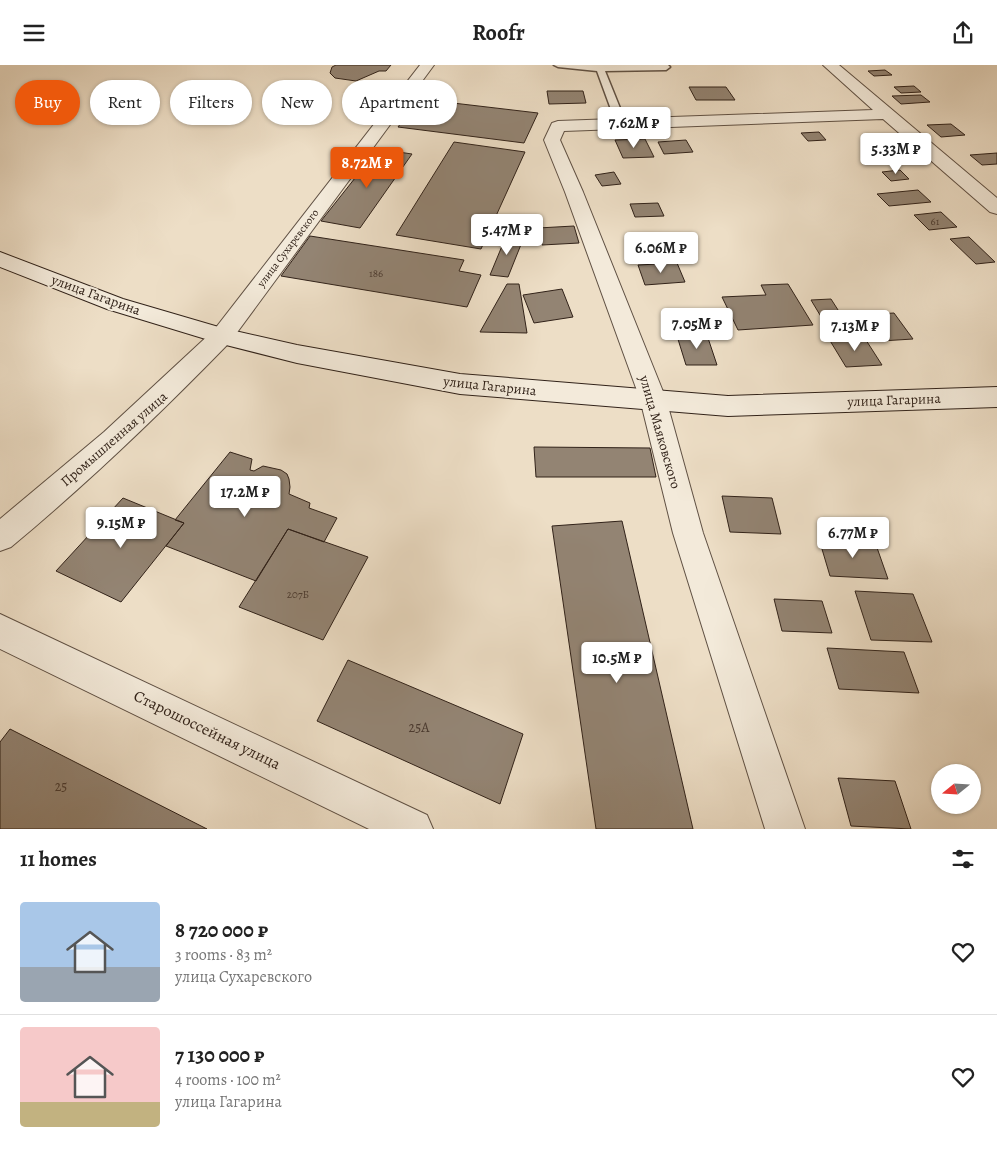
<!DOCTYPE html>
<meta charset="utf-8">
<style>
:root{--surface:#fff;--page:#f6f6f6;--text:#222;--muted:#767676;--line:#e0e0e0;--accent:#ea580c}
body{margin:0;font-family:Alegreya,serif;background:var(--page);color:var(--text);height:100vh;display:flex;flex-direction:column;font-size:19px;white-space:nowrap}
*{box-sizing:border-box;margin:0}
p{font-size:16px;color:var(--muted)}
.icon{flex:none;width:28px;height:28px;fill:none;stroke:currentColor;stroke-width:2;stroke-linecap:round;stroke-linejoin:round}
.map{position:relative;height:764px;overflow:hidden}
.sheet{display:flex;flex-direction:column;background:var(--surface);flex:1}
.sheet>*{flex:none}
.banner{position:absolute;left:15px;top:15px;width:500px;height:45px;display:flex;gap:10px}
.needle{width:32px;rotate:252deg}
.fabs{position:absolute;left:931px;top:699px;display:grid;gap:10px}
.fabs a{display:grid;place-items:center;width:50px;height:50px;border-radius:50%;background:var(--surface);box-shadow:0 1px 4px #0004;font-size:25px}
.price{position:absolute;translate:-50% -42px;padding:0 11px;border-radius:5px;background:#fff;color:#222;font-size:16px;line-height:32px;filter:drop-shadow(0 1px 2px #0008)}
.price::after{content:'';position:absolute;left:50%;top:30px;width:15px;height:11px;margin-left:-8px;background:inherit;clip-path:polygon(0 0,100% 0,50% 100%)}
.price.selected{background:var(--accent);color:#fff}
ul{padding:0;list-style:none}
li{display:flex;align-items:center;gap:15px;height:125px;padding:0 20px}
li+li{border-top:1px solid var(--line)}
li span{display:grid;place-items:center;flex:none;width:140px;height:100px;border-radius:5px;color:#555}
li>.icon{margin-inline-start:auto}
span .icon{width:60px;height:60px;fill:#fffc;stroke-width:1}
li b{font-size:21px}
h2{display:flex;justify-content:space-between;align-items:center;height:60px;padding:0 20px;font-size:21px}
.chip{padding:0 18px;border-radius:22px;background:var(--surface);box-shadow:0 1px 4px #0004;font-size:18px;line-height:45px}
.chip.selected{background:var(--accent);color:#fff}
header{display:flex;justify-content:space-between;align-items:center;height:65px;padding:0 20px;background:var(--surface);font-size:22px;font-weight:700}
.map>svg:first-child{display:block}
</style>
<header><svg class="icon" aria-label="menu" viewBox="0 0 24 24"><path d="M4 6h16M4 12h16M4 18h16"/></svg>Roofr<svg class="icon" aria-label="share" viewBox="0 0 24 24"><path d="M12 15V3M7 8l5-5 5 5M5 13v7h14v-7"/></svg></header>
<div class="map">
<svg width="997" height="764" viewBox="0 0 997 764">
<rect width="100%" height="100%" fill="#eddec6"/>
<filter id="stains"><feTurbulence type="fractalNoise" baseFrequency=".004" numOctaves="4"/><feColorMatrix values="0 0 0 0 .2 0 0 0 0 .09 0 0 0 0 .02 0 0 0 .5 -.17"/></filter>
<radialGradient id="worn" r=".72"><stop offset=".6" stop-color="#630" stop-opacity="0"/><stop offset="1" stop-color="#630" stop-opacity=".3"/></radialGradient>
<path fill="#938473" stroke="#312219" d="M336,0H391L386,6H379L356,16L335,13L330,8L332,2Z
M885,5L892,10L874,11L868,6Z
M914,21L921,27L901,28L894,22Z
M689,22H726L735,35H696Z
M547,26H583L586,38L549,39Z
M921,30L930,37L901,39L892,31Z
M419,34L538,48L524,78L398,62Z
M951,59L965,70L941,72L927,60Z
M819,67L826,75L808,76L801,68Z
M645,74L654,92L623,93L615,75Z
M686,75L693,87L664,89L658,77Z
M454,77L525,87L481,184L396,170Z
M378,84L412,89L360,163L321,156Z
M997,88V99L982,100L970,90Z
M900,105L909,114L891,116L882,107Z
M614,107L621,119L602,121L595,110Z
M918,125L931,137L889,141L877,129Z
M658,138L664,151L635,152L630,139Z
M941,147L957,162L929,165L914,150Z
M574,161L579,178L542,180L538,163Z
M507,169L524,172L508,212L490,210Z
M656,170L665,189L633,191L625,172Z
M310,171L464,195L459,206L481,210L467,242L281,211Z
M969,172L995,197L976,199L950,174Z
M677,198L685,217L645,220L638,200Z
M507,219H519L527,268L480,267Z
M788,219L813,260L738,265L722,232L766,230L761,220Z
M562,224L573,252L534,258L523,230Z
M831,234L847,259L826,260L811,235Z
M894,248L913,274L881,276L863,250Z
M707,270L717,300H686L677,271Z
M864,272L882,300L846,302L829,274Z
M534,382L650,383L656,412H536Z
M230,387L252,394L250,405L254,406L263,401L281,405L287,409L289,414L290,422L289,429L310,438L309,443L337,453L324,477L288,464L256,516L166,481L184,458L175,455Z
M722,431L772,433L781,469L730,467Z
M123,433L184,458L121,537L56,506Z
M622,456L693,764H596L552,461Z
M288,464L368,492L323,575L239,542Z
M819,474L875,477L888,514L830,511Z
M855,526L913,529L932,577L871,575Z
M774,534L822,536L832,568L782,566Z
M827,583L904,587L919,628L839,624Z
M348,595L523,669L500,739L317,656Z
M10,664L207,764H0V677Z
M838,713L895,716L911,764L851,761Z"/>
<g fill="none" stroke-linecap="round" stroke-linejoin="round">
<g stroke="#605144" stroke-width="3">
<path id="service" d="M554,0H668L670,2L666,5L605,6L626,58L621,61L616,58L597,6L558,2Z"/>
</g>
<g stroke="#605144" stroke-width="2">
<path id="minor" d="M420,0H434L230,277L222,279L214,277L210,271L214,265Z
M823,0H839L997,133V149L990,147L883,54L564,66L560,75L583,127L666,334L703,468L805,764H765L673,468L640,334L565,127L544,75L552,58L558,56L873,45Z
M0,549L427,750L433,764H369L0,584Z"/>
</g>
<g stroke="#605144" stroke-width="2">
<path id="tertiary" d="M222,263L230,265L234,271L230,277C160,349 88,418 11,482L0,486V454L104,367L214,265Z"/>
</g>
<g stroke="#312219" stroke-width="2">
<path id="secondary" d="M0,187L123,234L222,263L297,280L460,309L728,331L997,322V342L728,351L460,329L297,298L222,279L107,244L0,202Z"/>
</g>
<use href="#service" fill="#f3eada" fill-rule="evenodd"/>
<use href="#minor" fill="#f3eada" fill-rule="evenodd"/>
<use href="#tertiary" fill="#f3eada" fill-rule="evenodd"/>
<use href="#secondary" fill="#f3eada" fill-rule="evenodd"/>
</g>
<g text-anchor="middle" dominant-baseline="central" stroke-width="4" stroke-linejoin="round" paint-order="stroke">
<g font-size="11" fill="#4a3a30">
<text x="935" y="156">61</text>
<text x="376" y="208">186</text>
<text x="298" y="529">207Б</text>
</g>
<g font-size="11" fill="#312219" stroke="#f3eada">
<text transform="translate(288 183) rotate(-53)">улица Сухаревского</text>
</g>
<g font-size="14" fill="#312219" stroke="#f3eada">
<text transform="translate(96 230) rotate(20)">улица Гагарина</text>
<text transform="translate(490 321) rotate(6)">улица Гагарина</text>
<text transform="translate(894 335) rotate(-2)">улица Гагарина</text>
<text transform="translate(660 367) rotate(74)">улица Маяковского</text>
<text transform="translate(114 374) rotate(-41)">Промышленная улица</text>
</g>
<g font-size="14" fill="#4a3a30">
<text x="419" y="662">25А</text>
<text x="61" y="721">25</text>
</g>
<g font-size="16" fill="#312219" stroke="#f3eada">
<text transform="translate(207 665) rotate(26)">Старошоссейная улица</text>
</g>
</g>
<rect width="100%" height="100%" filter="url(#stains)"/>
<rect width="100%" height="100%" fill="url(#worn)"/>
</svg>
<div class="fabs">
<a><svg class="needle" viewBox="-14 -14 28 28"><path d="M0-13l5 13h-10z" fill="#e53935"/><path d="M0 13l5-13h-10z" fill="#767676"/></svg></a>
</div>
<b class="price" style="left:634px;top:84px">7.62M ₽</b>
<b class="price" style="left:896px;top:110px">5.33M ₽</b>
<b class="price selected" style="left:367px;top:124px">8.72M ₽</b>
<b class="price" style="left:507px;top:191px">5.47M ₽</b>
<b class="price" style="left:661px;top:209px">6.06M ₽</b>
<b class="price" style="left:697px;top:285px">7.05M ₽</b>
<b class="price" style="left:855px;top:287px">7.13M ₽</b>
<b class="price" style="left:245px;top:453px">17.2M ₽</b>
<b class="price" style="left:121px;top:484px">9.15M ₽</b>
<b class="price" style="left:853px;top:494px">6.77M ₽</b>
<b class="price" style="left:617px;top:619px">10.5M ₽</b>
<div class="banner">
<a class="chip selected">Buy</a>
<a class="chip">Rent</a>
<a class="chip">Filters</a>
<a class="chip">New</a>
<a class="chip">Apartment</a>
</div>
</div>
<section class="sheet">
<h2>11 homes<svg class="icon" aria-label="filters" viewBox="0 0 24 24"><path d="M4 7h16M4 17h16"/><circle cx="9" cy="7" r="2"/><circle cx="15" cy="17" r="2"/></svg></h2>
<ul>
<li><span style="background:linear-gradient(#a9c7e8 65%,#9aa5b1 0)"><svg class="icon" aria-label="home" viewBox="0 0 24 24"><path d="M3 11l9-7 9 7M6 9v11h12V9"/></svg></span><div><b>8 720 000 ₽</b><p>3 rooms · 83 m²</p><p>улица Сухаревского</p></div><svg class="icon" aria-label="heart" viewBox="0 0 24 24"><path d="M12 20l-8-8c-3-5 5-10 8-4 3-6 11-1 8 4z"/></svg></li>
<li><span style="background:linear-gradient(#f6c9c9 75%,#c2b280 0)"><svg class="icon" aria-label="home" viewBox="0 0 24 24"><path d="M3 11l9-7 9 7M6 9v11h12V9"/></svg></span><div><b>7 130 000 ₽</b><p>4 rooms · 100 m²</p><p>улица Гагарина</p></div><svg class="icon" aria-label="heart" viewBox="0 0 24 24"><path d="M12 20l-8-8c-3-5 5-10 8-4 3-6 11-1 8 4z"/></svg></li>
</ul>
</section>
